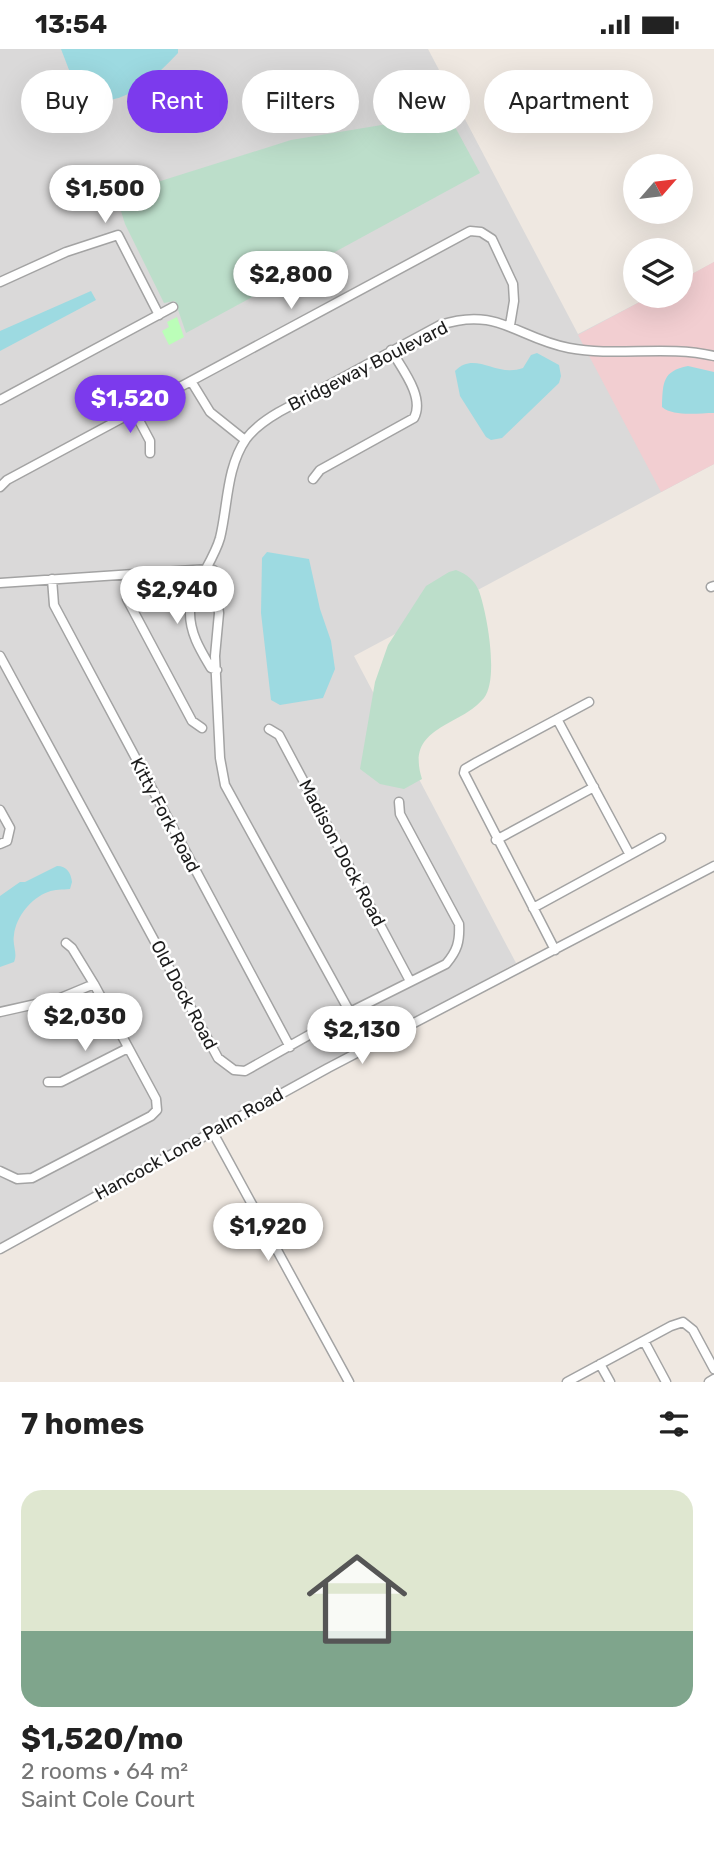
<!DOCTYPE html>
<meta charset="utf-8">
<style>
:root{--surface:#fff;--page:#f2f2f2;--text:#222;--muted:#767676;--line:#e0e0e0;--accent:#7c3aed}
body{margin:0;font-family:Rubik,sans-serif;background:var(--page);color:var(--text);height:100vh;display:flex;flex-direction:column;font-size:26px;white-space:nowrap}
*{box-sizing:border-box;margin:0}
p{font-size:23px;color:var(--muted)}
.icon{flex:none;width:38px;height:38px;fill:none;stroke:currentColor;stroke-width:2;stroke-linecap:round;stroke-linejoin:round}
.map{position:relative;height:1333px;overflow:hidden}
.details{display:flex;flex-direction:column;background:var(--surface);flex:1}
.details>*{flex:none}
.hud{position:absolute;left:21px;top:21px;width:672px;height:63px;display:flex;gap:14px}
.needle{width:46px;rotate:62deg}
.buttons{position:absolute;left:623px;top:105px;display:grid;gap:14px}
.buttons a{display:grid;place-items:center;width:70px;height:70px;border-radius:50%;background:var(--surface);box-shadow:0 7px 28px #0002;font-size:35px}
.price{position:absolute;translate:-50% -60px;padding:0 16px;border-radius:24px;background:#fff;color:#222;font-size:23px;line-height:46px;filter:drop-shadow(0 2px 4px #0008)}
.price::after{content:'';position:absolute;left:50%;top:42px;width:21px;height:16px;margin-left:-10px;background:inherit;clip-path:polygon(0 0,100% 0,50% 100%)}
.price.current{background:var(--accent);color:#fff}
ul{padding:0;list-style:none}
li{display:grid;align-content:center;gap:14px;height:371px;padding:0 21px}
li+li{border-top:2px solid var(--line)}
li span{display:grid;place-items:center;height:217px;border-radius:21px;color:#555}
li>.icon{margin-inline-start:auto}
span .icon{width:126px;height:126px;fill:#fffc;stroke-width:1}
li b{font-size:30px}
h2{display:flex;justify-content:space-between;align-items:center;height:84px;padding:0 21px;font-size:30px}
.chip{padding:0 24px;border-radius:32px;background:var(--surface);box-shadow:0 7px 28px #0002;font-size:24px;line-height:63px}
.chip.current{background:var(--accent);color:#fff}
.status{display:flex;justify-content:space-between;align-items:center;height:49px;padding:0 35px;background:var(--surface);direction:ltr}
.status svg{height:19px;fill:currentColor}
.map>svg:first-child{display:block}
</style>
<div class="status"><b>13:54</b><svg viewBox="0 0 49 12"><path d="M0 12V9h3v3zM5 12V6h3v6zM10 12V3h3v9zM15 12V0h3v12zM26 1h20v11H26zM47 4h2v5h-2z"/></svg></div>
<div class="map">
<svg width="714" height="1333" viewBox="0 0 714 1333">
<rect width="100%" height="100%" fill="#efe8e1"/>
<path fill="#dad9d9" d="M0,0H428L578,285L651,247H681V231L714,213V415L354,607L516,914L0,1194Z"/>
<path fill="#f2ced1" d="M714,213V415L661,443L578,286L651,247H681V231Z"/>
<path fill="#bcdeca" d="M448,65L480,124L186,284L175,252L164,254L125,175L116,146L291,91Z
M456,521C467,525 475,532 479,542C487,564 499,630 484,649C459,679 405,677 422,730L404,740L380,735L360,720L375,633L388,596L426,537L449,523Z"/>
<path fill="#bbfeb8" d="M177,268L184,288L169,296L162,282L169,278L167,273Z"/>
<path fill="#9ddae1" d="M61,0H178V4C151,32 126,57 84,52L79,47Z
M91,242L96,251L0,302V282Z
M537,304L559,316L561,327L559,334L502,389L491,391L486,388L460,347L455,322C475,301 496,329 523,319L531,306Z
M688,317L714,323V364C698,364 674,368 662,358C663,334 662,322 688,317Z
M267,503L309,510L320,560L331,592L335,620L323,649L280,656L271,651L261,564L262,509Z
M57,817C67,817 71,824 72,833L70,840C62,841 55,840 48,843C31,849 16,868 14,886C12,896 18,904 14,913L0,918V847L20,833H25Z"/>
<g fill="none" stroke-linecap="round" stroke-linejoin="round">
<g stroke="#a3a3a3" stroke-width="11">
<path id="minor" d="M0,233L66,203L118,186L159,266
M191,332L210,363L245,391
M0,351L173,258
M134,362L150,392V404
M313,430L320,421L414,369C425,348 402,320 391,301
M0,438L7,431L470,182L481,183L492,190L513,235L514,252L510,276
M208,520L213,521L219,564L215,607L220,709L225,736L369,998
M127,526V550L192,672L202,679
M52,530L54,556L290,998
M0,534L208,520
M711,538L714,537
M0,607L218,1009L234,1021L245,1022L350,963L446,915C457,902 460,893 459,875L400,765L399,753
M217,621L211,619C201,602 190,585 190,564C190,539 213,514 220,489C228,457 226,419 246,390C254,379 267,370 279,363L440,276C498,257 517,289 569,299C616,308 666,296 714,307
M269,680L279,686L410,932
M0,761L10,779L7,792L0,795
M496,791L594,738
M630,806L661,789
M533,859L630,806L557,670
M555,901L464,724L465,720L477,713L589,653
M0,963L58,950L94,935
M48,1033H61L128,999
M212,1082L349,1333
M0,1122L17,1130L32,1129L151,1067L157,1061L156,1050L94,935L72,899L66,894
M0,1200L328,1019L714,817
M644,1292L666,1333
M600,1315L610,1333
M567,1333L671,1277L683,1273L693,1281L714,1320
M709,1333L714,1330"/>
</g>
<use href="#minor" stroke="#fff" stroke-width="8"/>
</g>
<g text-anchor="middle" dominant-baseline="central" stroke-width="5" stroke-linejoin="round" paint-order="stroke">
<g font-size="18" fill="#1c1c1c" stroke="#fff">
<text transform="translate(368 317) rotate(-27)">Bridgeway Boulevard</text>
<text transform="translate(165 766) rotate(62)">Kitty Fork Road</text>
<text transform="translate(342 804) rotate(62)">Madison Dock Road</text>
<text transform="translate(184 946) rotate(62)">Old Dock Road</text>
<text transform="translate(189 1095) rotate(-29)">Hancock Lone Palm Road</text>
</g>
</g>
</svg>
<div class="buttons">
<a><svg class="needle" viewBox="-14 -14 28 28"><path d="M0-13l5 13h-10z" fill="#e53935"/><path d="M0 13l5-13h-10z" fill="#767676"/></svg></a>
<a><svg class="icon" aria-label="layers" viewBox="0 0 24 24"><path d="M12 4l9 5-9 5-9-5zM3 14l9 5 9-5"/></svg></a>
</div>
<b class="price" style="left:105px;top:176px">$1,500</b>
<b class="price" style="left:291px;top:262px">$2,800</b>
<b class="price current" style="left:130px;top:386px">$1,520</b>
<b class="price" style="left:177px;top:577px">$2,940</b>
<b class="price" style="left:85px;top:1004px">$2,030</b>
<b class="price" style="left:362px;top:1017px">$2,130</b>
<b class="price" style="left:268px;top:1214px">$1,920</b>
<div class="hud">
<a class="chip">Buy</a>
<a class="chip current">Rent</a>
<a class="chip">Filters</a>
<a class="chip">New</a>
<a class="chip">Apartment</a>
</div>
</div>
<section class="details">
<h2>7 homes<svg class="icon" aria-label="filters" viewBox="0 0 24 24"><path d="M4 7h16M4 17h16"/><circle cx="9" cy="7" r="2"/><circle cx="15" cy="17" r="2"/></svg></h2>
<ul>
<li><span style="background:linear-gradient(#dfe7d0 65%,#7fa58c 0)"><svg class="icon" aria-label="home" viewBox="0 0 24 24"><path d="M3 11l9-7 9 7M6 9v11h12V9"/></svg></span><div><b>$1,520/mo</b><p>2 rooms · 64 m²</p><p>Saint Cole Court</p></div></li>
</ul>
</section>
